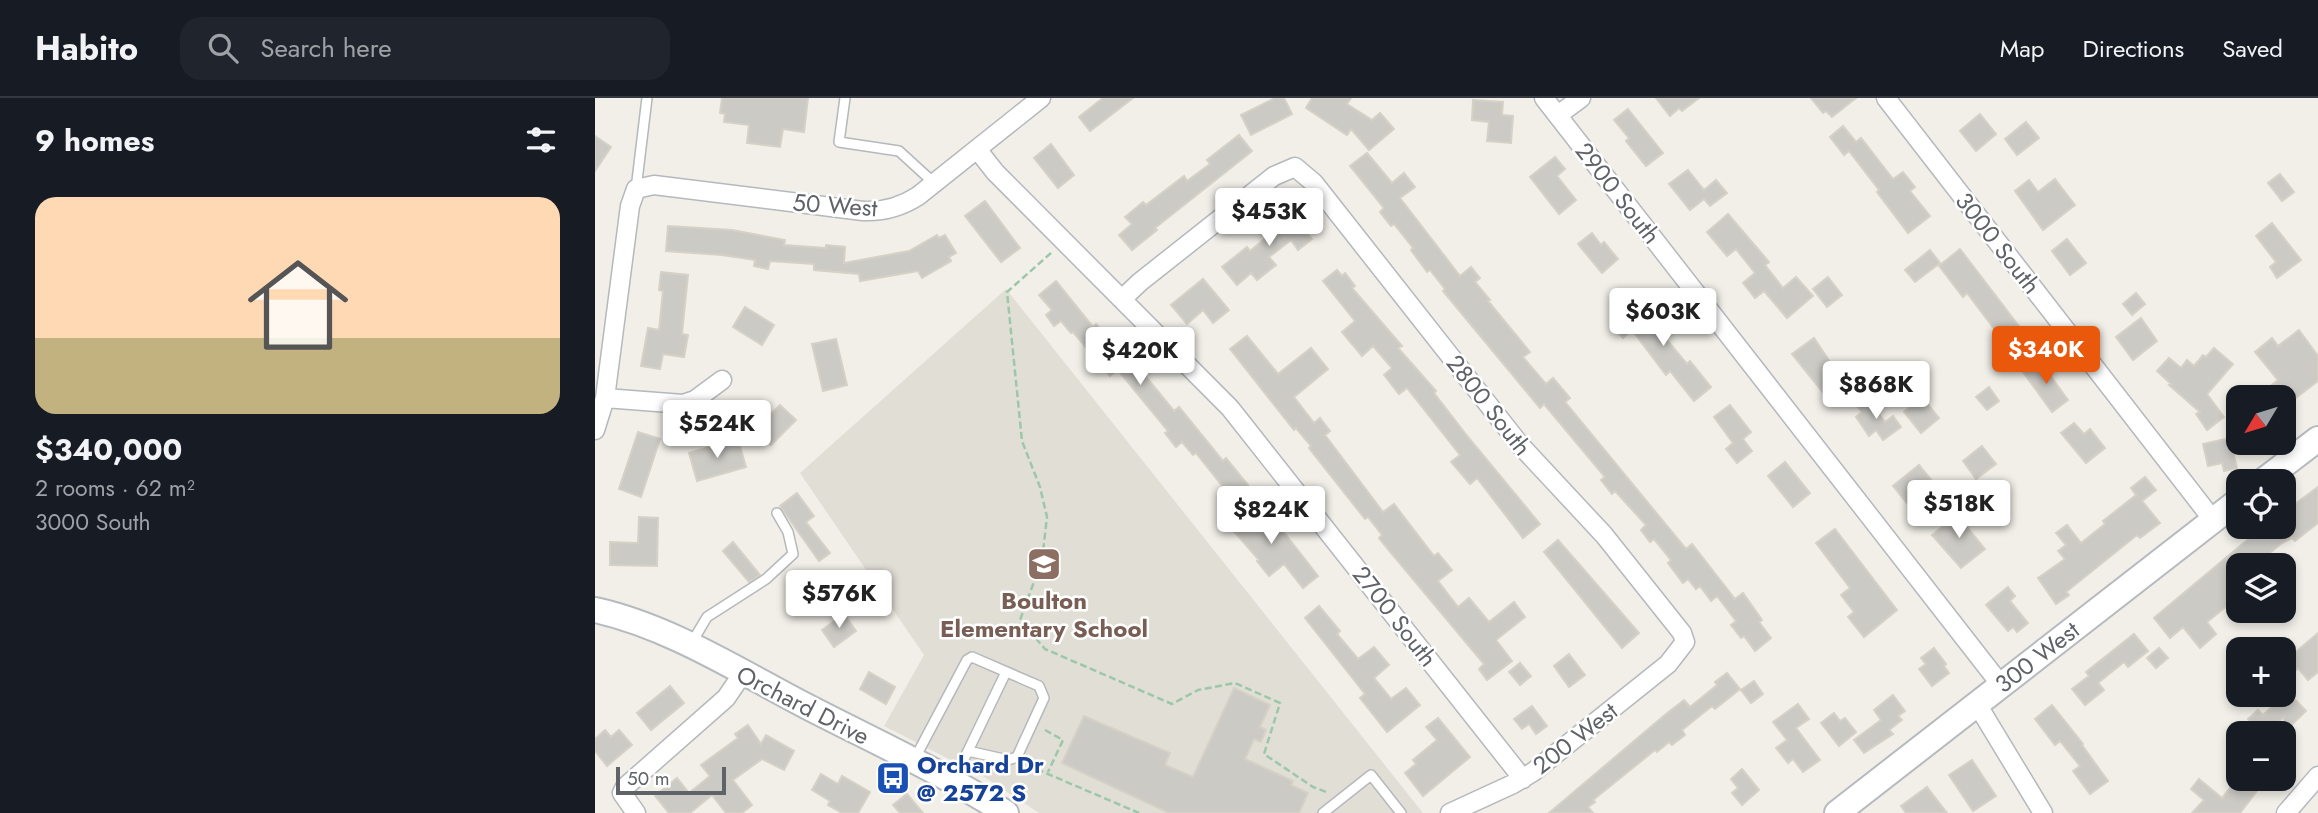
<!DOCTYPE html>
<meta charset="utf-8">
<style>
:root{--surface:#171b24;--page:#20242c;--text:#f1f3f6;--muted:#9ea1a6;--line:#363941;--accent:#ea580c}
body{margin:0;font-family:Jost,sans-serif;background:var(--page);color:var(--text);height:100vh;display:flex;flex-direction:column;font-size:26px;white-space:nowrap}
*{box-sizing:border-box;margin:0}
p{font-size:23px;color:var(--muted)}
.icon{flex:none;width:38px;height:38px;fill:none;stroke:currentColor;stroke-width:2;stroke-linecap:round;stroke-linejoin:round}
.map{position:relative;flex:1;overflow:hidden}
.details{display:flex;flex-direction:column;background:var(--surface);width:595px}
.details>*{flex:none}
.needle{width:46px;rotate:232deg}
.fabs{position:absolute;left:1631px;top:287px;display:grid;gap:14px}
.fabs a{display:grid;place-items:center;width:70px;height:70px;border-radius:14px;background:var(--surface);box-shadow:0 4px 10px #0003;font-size:35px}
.scale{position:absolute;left:21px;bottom:18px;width:110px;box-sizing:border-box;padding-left:7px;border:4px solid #5f6368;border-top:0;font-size:19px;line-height:24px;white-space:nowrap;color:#5f6368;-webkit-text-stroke:5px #fff;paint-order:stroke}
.price{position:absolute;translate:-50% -60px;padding:0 16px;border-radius:7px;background:#fff;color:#222;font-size:23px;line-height:46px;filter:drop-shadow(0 2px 4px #0008)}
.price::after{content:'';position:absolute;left:50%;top:42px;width:21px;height:16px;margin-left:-10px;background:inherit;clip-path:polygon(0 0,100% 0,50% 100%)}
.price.current{background:var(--accent);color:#fff}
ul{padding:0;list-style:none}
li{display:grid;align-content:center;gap:14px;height:371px;padding:0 35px}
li+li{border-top:2px solid var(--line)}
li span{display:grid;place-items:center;height:217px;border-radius:21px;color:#555}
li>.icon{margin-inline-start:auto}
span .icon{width:126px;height:126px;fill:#fffc;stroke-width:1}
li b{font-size:30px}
h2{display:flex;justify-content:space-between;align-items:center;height:84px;padding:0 35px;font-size:30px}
header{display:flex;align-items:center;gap:42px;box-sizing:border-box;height:98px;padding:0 35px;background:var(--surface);border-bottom:2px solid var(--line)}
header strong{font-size:33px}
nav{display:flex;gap:38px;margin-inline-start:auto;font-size:24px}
.search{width:490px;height:63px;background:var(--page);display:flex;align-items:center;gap:18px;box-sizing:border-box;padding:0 24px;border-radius:21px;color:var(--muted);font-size:26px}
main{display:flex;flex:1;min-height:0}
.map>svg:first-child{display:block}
</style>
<header>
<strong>Habito</strong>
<div class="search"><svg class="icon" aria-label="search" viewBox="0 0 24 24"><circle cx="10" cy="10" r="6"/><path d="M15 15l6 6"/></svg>Search here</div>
<nav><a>Map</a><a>Directions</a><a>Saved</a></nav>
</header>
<main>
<section class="details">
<h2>9 homes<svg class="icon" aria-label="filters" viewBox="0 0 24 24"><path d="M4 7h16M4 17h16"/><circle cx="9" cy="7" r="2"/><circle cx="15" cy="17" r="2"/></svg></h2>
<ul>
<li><span style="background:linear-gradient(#ffd9b3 65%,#c2b280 0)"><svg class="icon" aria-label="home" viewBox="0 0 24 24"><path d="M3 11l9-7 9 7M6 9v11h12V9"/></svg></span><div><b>$340,000</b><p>2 rooms · 62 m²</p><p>3000 South</p></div></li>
</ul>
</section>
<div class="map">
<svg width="1723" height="715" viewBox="0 0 1723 715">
<rect width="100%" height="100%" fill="#f1efe8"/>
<path fill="#e1ded6" d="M411,191L828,715H444L391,680L289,628L329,557L205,375Z"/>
<path fill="#cccac5" stroke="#d6d1c6" stroke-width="2" d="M127,0H213L209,34L188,31L185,49L152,45L154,27L129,24L130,16L125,15Z
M508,0H538L495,33L484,19Z
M680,0H689L697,16L656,37L646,17Z
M717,0H756L752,6L777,22L785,15L799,31L774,52L756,31L752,37L711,10Z
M1061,0H1104L1087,13L1084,10L1075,18Z
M1216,0H1261L1237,19L1231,13L1228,15Z
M878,2L908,4L907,17L918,18L916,45L892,43L894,24L877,22Z
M1033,11L1068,55L1051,68L1031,43L1034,40L1019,22Z
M1385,16L1401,36L1381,53L1365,33Z
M1431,24L1444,40L1422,57L1410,41Z
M1248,28L1261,44L1266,40L1298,81L1308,74L1320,89L1315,93L1335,118L1313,135L1282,94L1284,92L1254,53L1249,57L1235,39Z
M644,37L657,53L560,130L562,132L537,152L524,137L537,126L530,119L548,104L551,107L589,78L592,83L615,66L612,62Z
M0,38L16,49L0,73Z
M456,46L479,77L463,90L439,60Z
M772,55L797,85L809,75L820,89L805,100L865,178L876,169L885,180L880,184L895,202L893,203L935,254L928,259L951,286L958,280L975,300L970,304L1091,451L1097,446L1140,501L1148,495L1167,522L1164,524L1176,540L1160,553L1149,538L1146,540L1136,527L1141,523L1122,498L1116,503L1105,488L1101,491L1093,481L1088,485L1073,465L1076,462L1059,441L1055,444L1046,432L1051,427L1020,393L1017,396L1006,382L1010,379L949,306L945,310L848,193L850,191L835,172L832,174L816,152L818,150L799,126L796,128L785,114L789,110L755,68Z
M960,59L970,71L962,78L981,102L964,116L935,79Z
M1093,72L1109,92L1121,82L1132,95L1115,108L1109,101L1095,112L1074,86Z
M1685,76L1699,94L1687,103L1673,85Z
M1460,81L1480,107L1448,132L1420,93L1434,82L1443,94Z
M390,103L425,150L406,164L370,118Z
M704,109L714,123L707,128L717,141L703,152L696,142L674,159L681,167L662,182L656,175L642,187L627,169L652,149L655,153L673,138L670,134Z
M1133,116L1174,164L1170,167L1188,190L1201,179L1218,198L1192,220L1169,193L1160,200L1148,185L1160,175L1141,151L1132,158L1112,134Z
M1677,125L1706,162L1682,180L1675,169L1681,164L1661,138Z
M73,128L137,132L190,142L189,147L231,150V147L250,149L249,165L314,153L342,137L344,140L350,137L361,155L354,159L356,163L327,180L323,173L265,183L264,176L219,172V166L175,163L173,171L159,168L160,162L127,157L71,153Z
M997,135L1006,147L1009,144L1023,161L1007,175L983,146Z
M1472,141L1491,165L1475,177L1457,153Z
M1365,151L1433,240L1416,253L1372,195L1368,199L1344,168Z
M1335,152L1345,165L1320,184L1310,172Z
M742,172L747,178L750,175L760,188L757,190L807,248L803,250L841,293L839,295L873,339L945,426L928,440L882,380L875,386L856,364L865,357L812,290L804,296L789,277L797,270L778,248L767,258L747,234L760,223L728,183Z
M66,174L93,177L87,236L93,237L89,259L68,256L65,271L46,268L53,230L64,232L68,193L64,192Z
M1233,179L1247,197L1232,209L1218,191Z
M608,181L634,212L618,225L608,212L592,226L576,207Z
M461,183L498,229L501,226L539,272L543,269L579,313L584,309L628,363L631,360L653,387L637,400L601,355L598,357L587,344L581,349L570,335L573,333L523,272L515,278L478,234L476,235L466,223L459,228L451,217L457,212L444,197Z
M1541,195L1550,206L1537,217L1528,206Z
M1063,204L1080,224L1066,235L1092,266L1095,263L1116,289L1099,303L1075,273L1071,277L1037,232L1028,240L1017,227L1032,213L1040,223Z
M150,209L179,227L167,247L138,229Z
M1546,220L1562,243L1538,262L1521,239Z
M1704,232L1723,258V283L1689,309V299H1662L1683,282L1660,254L1677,240L1683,248Z
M652,238L683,276L716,250L733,271L699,299L719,325L725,320L735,333L730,337L788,414L799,406L839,458L843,455L857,472L843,483L863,509L874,500L894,524L919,504L930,519L901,542L917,563L892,582L884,571L889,566L792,450L784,440L787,437L773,419L770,421L714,350L716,348L701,330L699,332L635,251Z
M1219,240L1248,283L1230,297L1197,256Z
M241,241L252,287L228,293L217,246Z
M1619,250L1638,266L1612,296L1629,319L1612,332L1601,316L1605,314L1574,287L1576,286L1562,273L1574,260L1586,270L1592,262L1599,268L1608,257L1611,259Z
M1444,262L1473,302L1457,314L1428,274Z
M1394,289L1404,303L1392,312L1381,299Z
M1327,299L1344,320L1326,335L1309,314Z
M1272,300L1290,324L1298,318L1306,329L1288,342L1281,332L1274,338L1261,319L1267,314L1262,308Z
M185,307L201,322L176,347L161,331Z
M1135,307L1156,334L1148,341L1157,353L1142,365L1131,351L1138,345L1119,319Z
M1479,325L1489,336L1495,331L1510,350L1491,365L1466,335Z
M43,334L65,341L46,399L24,391Z
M1635,340L1642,370L1629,373L1627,365L1613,368L1608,346Z
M143,341L151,369L102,383L94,355Z
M1387,348L1401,366L1381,381L1368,363Z
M1190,364L1215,395L1198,409L1173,378Z
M1324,367L1346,394L1320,415L1298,388Z
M1550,379L1561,392L1547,403L1565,425L1545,440L1542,437L1471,494L1474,497L1461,506L1443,480L1470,461L1463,453L1471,447L1461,435L1472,427L1486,445L1510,426L1508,423L1541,397L1536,390Z
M1723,389V425L1700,443L1697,440L1687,445L1660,467H1643V499L1612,524L1621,536L1605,550L1588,529L1575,540L1559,520L1663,433L1667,438L1679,429H1689V414Z
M202,395L219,418L211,424L235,455L224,463L185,408Z
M648,408L661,425L674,415L723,478L708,490L689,466L674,478L662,463L664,462L630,423Z
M1368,412L1377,423L1371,428L1390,451L1366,470L1337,437Z
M44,419L63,420L62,468L15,467V444L43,445Z
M1240,431L1302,512L1269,539L1253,519L1259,514L1246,497L1255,490L1221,445Z
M963,442L1044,535L1027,550L949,454Z
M138,444L165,477L154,484L128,453Z
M1413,489L1420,498L1415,503L1433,525L1422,534L1418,529L1413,533L1391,507Z
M724,508L745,533L742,536L763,561L779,549L794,567L779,580L796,601L811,590L825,607L792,634L765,600L770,596L710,520Z
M249,516L261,533L239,549L227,532Z
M1723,535V574L1713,582L1703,570L1689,585V564Z
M1539,536L1553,553L1533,569L1529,564L1503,585L1509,592L1490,607L1477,591L1494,578L1491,574Z
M1339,550L1351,566L1349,568L1354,575L1337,588L1324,571L1331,566L1326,560Z
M1564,550L1573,560L1561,570L1552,560Z
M974,556L990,577L974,589L959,568Z
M925,565L936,578L925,587L914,574Z
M274,574L300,589L291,606L265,591Z
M1132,575L1145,591L1120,611L1117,608L1087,632L1090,637L1077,647L1074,644L1062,654L1060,652L998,702L1000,704L993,709L998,715H954L1071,616L1089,602L1095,609L1122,587L1120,584Z
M1159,583L1168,596L1156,605L1146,592Z
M75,588L89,605L56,632L42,615Z
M639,590L675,607L665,629L671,632L666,644L659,641L650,661L698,683L696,687L713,695L704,715H574L467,665L489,618L575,655L570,667L598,679Z
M1693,594L1711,613L1689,634V619L1669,635H1665L1653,621L1663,612L1668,617Z
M1298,597L1310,613L1303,618L1307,622L1294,632L1298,636L1269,655L1259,642L1286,622L1279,612Z
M1203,606L1214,621L1201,630L1225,662L1208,674L1198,661L1193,665L1181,650L1192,642L1178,624Z
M1457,607L1488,646L1487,647L1513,683L1495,696L1478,673L1485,668L1465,643L1460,647L1440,621Z
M937,608L952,628L941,636L934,626L927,631L919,621Z
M1239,615L1245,623L1250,620L1261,634L1244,648L1226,625Z
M843,620L875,659L828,698L810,675L821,666L818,662L842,642L831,629Z
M153,627L166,646L171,637L199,653L189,672L167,661L138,682L157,707L147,715H131L117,697L95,715H74L60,698L82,680L94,695L115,678L106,667L143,640L140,636Z
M10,632L16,639L24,632L37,647L12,668L0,653V641Z
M1377,662L1401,698L1378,713L1354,677Z
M1147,671L1164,692L1147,707L1137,695L1143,690L1136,681Z
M226,676L243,686L247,678L275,694L263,715H247L233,707L235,703L217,692Z
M1604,681L1627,700L1642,681H1671L1645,715H1597L1609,702L1596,691Z
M1332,689L1352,715H1311L1306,708Z
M312,696L328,715H305L298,707Z"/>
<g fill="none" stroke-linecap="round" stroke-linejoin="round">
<g stroke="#b5b8bc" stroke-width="12">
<path id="lane" d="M250,0L244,44L304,53L339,85
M41,91L52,0
M96,546L112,519L171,481L198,456L193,434L182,415
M373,653L411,574
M319,662L372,562L377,559L444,588L449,600L422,659L413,662L373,653L358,683
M728,715L776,677L806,715"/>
</g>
<g stroke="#b5b8bc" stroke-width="21">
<path id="street" d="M949,0L1406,587
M1291,0L1618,422
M963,17L986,0
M382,51L400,74L635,310L928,681
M527,201L545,184L679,78L700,69L719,85L926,348L1009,437L1087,535L1090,544L1073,566L938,674L918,686L855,715
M10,300L88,306L100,302L127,282
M0,332L10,300L35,108L41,91L59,87L268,113C289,114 306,109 323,98L446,0
M1382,606L1448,715
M41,715L27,695L30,689L131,600L148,575
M1691,715L1723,678"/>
</g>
<g stroke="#b6babf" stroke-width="28">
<path id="secondary" d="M1668,383L1723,341
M0,512C76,529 145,574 213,609C279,643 349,675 411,715
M1242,715L1643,403"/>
</g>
<path stroke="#9cc7a9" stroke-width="2.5" stroke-dasharray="7 3.5" stroke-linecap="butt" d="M456,155L412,194L427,343L445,389L452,419L447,462L425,522L450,551L577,606L603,592L640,585L685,605L669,656L718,689L734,695
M450,632L468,642L453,674
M432,667L544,715"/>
<use href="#lane" stroke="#fff" stroke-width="9"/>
<use href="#street" stroke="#fff" stroke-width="18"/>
<use href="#secondary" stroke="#fff" stroke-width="24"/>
</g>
<defs>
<g id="school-square" transform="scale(1.75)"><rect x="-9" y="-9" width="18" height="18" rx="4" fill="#8d6e63" stroke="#fff"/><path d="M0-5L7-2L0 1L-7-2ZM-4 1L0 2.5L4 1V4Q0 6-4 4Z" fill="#fff"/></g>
<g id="bus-square" transform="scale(1.75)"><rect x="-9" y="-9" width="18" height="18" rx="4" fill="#1a4fb4" stroke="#fff"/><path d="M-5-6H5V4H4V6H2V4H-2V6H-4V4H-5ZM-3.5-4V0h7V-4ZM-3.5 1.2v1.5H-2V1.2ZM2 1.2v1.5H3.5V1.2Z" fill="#fff"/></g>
</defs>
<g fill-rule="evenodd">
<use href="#school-square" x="449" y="466"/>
<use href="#bus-square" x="298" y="680"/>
</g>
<g text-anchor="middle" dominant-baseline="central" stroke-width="5" stroke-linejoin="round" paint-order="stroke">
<g font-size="24" fill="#5f6368" stroke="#fff">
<text transform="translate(1023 95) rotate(52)">2900 South</text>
<text transform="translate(240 107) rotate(4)">50 West</text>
<text transform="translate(1403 145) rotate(52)">3000 South</text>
<text transform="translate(894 307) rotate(52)">2800 South</text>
<text transform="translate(800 518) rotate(52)">2700 South</text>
<text transform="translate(1442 559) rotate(-38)">300 West</text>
<text transform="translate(208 607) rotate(27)">Orchard Drive</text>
<text transform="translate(980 640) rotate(-38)">200 West</text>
</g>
<g font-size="24" font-weight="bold" fill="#785e54" stroke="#fff">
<text x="449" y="502">Boulton<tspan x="449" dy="28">Elementary School</tspan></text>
</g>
<g font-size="24" font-weight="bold" fill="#164399" stroke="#fff" text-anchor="start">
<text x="322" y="666">Orchard Dr<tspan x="322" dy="28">@ 2572 S</tspan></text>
</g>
</g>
</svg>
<div class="fabs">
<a><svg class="needle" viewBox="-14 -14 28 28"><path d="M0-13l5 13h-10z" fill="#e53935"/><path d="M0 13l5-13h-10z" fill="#9ea1a6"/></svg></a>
<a><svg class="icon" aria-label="locate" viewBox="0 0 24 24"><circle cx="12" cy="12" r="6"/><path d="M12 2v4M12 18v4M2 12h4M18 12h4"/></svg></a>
<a><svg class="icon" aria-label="layers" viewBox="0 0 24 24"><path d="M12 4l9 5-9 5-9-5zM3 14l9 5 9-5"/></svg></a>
<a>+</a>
<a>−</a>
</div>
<div class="scale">50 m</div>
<b class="price" style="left:674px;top:150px">$453K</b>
<b class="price" style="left:1068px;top:250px">$603K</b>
<b class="price current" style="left:1451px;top:288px">$340K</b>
<b class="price" style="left:545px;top:289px">$420K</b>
<b class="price" style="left:1281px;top:323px">$868K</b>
<b class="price" style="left:122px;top:362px">$524K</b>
<b class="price" style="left:1364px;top:442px">$518K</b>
<b class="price" style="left:676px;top:448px">$824K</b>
<b class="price" style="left:244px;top:532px">$576K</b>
</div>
</main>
